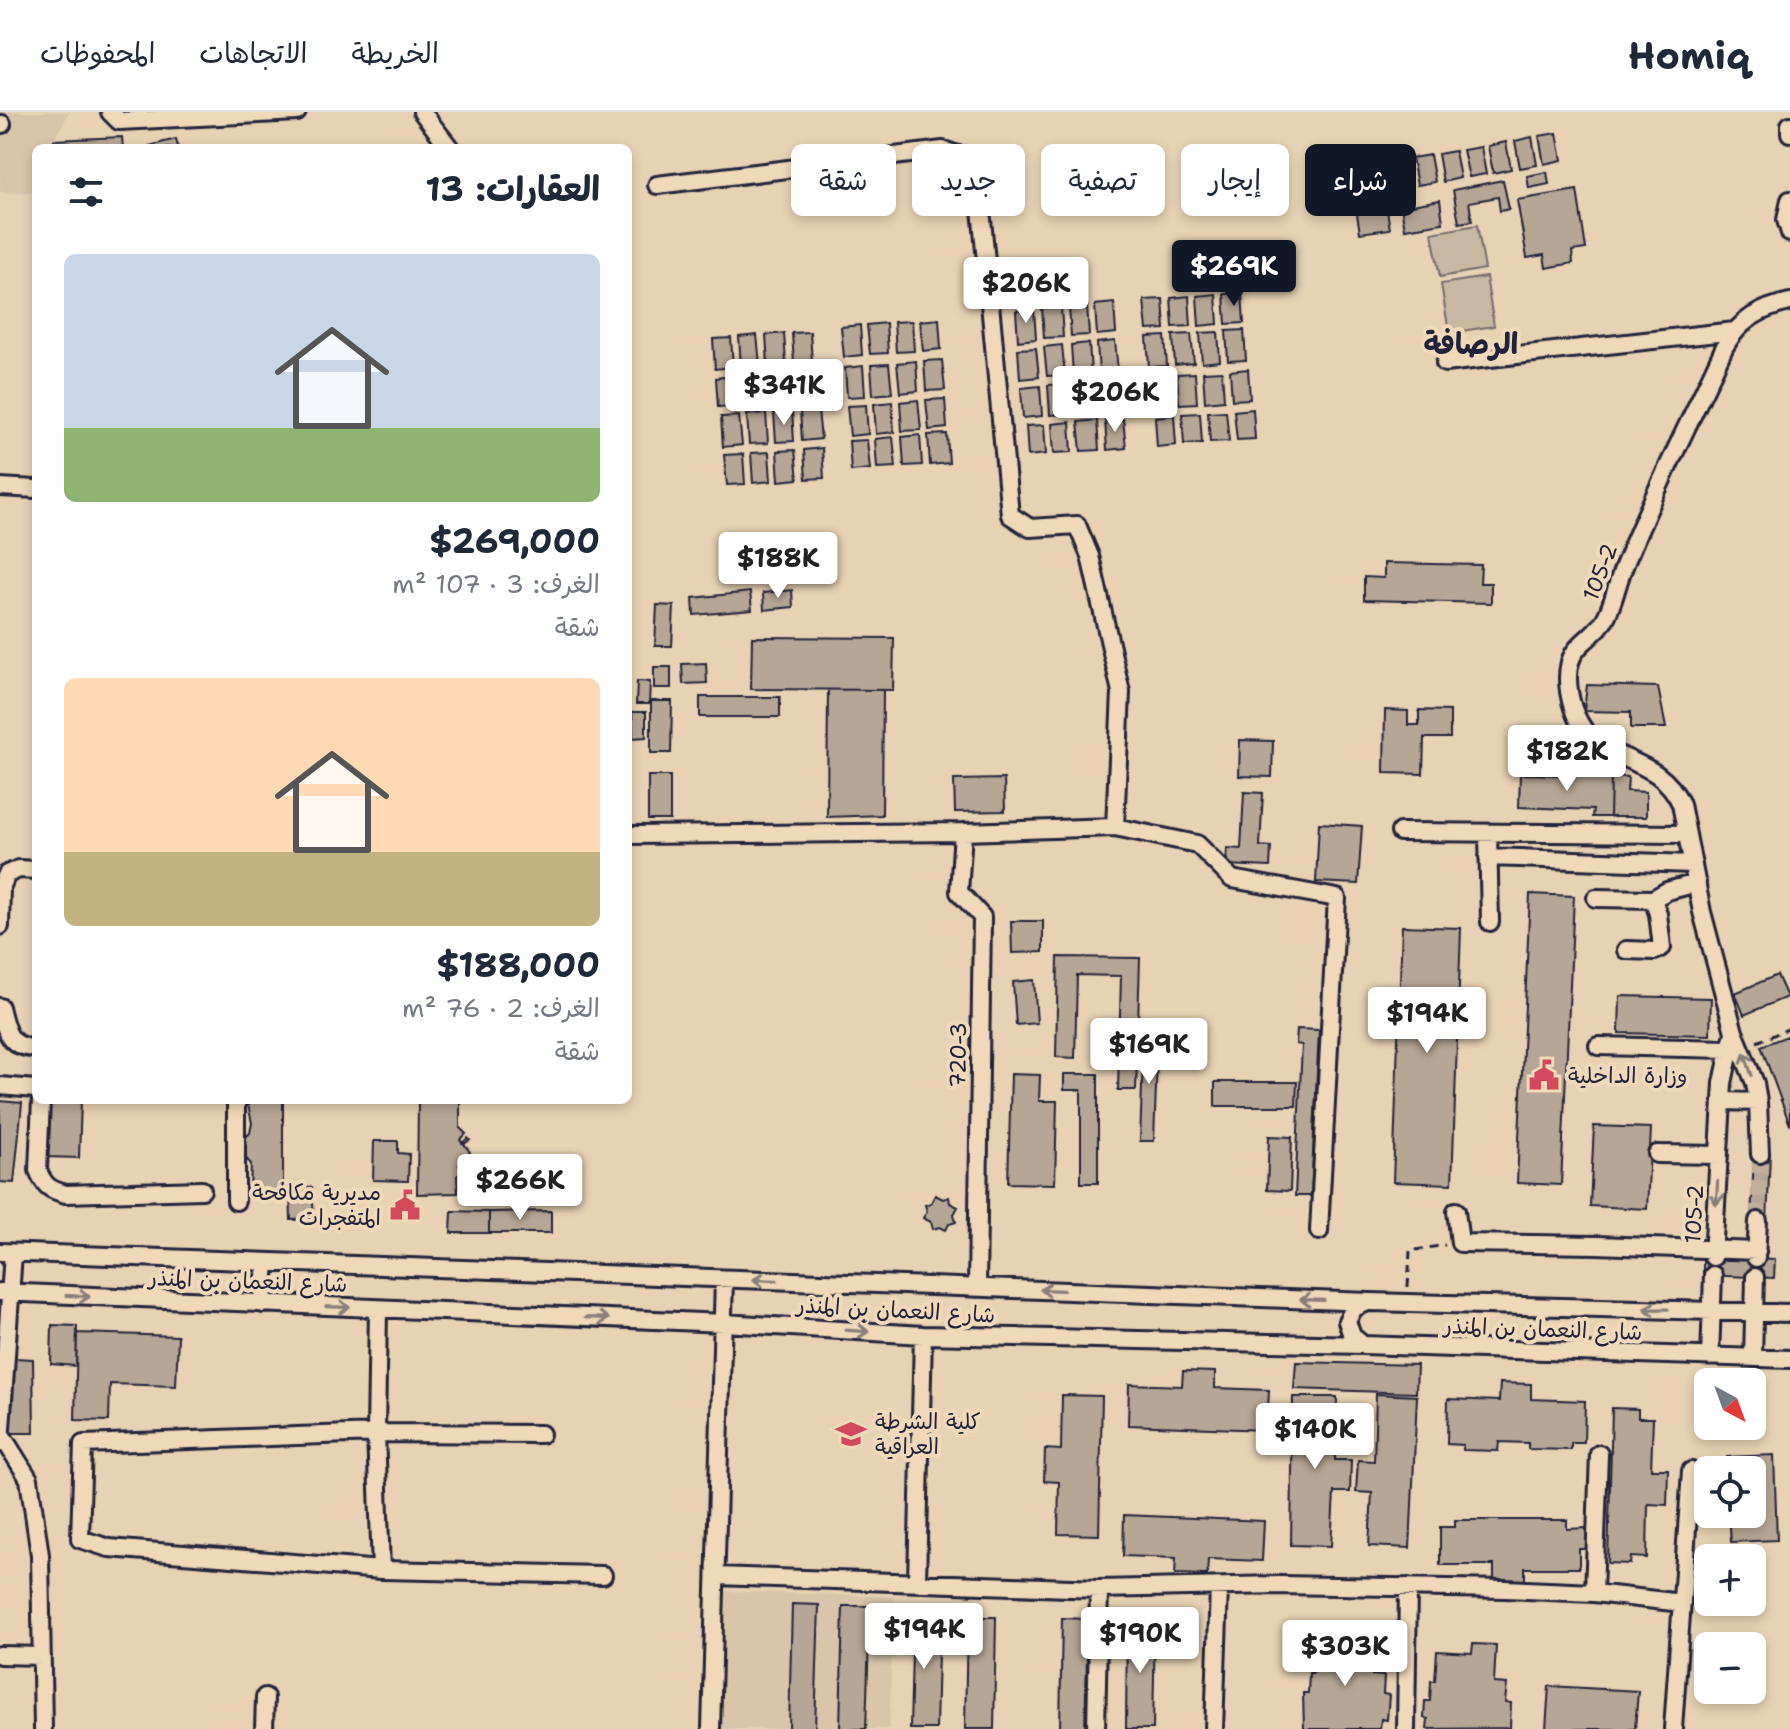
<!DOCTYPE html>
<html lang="ar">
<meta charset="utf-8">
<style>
:root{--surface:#fff;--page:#f2f2f3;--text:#1f2937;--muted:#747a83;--line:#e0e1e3;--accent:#111827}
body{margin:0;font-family:"Shantell Sans","Playpen Sans Arabic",sans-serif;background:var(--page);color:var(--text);direction:rtl;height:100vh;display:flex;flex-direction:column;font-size:30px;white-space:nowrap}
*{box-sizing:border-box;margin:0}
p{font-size:26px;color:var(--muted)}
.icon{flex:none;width:44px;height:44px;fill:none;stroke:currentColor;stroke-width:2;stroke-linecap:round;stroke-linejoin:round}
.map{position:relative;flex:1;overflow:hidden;direction:ltr}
.panel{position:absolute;left:32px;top:32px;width:600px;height:960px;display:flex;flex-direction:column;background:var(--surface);border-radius:12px;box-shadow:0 4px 12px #0003;direction:rtl}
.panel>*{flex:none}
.banner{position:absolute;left:656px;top:32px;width:760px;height:72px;direction:rtl;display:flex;gap:16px}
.needle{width:52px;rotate:139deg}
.fabs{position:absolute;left:1694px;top:1256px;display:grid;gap:16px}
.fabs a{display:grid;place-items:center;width:72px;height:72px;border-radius:12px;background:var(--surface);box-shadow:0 4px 12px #0003;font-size:40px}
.price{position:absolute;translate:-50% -68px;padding:0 18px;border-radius:8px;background:#fff;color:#222;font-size:26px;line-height:52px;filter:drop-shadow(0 2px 4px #0008)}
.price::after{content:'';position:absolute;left:50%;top:48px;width:24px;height:18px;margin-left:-12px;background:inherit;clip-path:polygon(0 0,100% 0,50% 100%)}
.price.selected{background:var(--accent);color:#fff}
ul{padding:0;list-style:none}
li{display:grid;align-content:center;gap:16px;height:424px;padding:0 32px}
li span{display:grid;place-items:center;height:248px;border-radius:12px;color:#555}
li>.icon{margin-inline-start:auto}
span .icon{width:144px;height:144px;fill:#fffc;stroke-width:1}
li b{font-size:34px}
h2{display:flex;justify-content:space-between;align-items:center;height:96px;padding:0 32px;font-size:34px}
.tag{padding:0 28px;border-radius:12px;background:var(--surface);box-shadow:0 4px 12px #0003;font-size:28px;line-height:72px}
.tag.selected{background:var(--accent);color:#fff}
header{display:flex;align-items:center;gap:48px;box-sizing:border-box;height:112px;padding:0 40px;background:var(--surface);border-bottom:2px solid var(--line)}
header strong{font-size:38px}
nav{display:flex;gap:44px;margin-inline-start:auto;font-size:28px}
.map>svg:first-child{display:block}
</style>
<header>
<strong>Homiq</strong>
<nav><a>الخريطة</a><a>الاتجاهات</a><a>المحفوظات</a></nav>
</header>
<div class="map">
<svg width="1790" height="1617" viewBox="0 0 1790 1617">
<rect width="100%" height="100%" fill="#e7d2b3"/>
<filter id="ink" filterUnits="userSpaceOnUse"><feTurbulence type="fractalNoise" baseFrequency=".0125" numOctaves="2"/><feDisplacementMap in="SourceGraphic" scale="16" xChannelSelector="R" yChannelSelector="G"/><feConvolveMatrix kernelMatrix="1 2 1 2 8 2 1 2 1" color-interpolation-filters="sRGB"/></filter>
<g filter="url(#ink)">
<path fill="#d8c5aa" d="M0,0H69L54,28L55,36H36V81L0,80Z
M726,1479L894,1485L889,1617H721Z"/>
<path fill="#c9b8a1" stroke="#766d6e" stroke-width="2" d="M1477,113L1485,157L1440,165L1432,121Z
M1486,165L1494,214L1449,221L1441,172Z"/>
<path fill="#b6a695" stroke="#22223b" stroke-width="2" d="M1557,21L1562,48L1544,52L1539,24Z
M122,25L123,36H55L54,28Z
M1532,25L1537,53L1520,56L1515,29Z
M176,27L178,36H149V34Z
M1506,30L1511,57L1493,61L1488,34Z
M1481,35L1486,62L1469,65L1463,38Z
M1455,39L1460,66L1443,70L1438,42Z
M1430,43L1435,70L1417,73L1412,46Z
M1379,48L1390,117L1360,121L1349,52Z
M1547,60L1549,72L1529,76L1527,64Z
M1503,68L1509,97L1500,99L1498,85L1469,90L1472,109L1459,111L1453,78Z
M1577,78L1586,137L1572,139L1573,151L1546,156L1544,143L1527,146L1517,88Z
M1440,88L1443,111L1405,117L1401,95Z
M1242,181L1244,211L1226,212L1224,182Z
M1216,182L1218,212L1199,214L1197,184Z
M1189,184L1191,214L1173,215L1171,186Z
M1163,187L1165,217L1147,218L1144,188Z
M1114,191L1116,221L1097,223L1095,193Z
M1087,193L1089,223L1071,224L1069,195Z
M1061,195L1063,225L1044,226L1042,196Z
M1034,197L1036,227L1018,229L1016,199Z
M939,207L941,237L923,239L920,209Z
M912,209L914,239L896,240L894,210Z
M886,211L888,241L870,242L867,213Z
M860,213L862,243L844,245L841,215Z
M1244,218L1246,248L1228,249L1226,219Z
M810,220L812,250L794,251L792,221Z
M1218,220L1220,249L1202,251L1200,221Z
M784,221L786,251L768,252L766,223Z
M1191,222L1194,251L1175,253L1173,223Z
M757,223L760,253L741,255L739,225Z
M1165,224L1167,254L1149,255L1147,225Z
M731,226L733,255L715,257L713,227Z
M1115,229L1118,259L1099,261L1097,231Z
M1089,231L1091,261L1073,262L1071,233Z
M1062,233L1065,263L1047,264L1044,235Z
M1036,236L1039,265L1020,267L1018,237Z
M942,248L945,278L926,279L924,249Z
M916,249L918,279L900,281L897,251Z
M889,252L892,281L873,283L871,253Z
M863,254L865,284L847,285L845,256Z
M1248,257L1250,287L1232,288L1230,259Z
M814,258L816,288L798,290L795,260Z
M1222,259L1224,288L1205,290L1203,260Z
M787,260L789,290L771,291L769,261Z
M1195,261L1197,291L1179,292L1177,262Z
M761,262L763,292L744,293L742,263Z
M1169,263L1171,293L1153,295L1150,265Z
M734,264L737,294L718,295L716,266Z
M1119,268L1121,298L1103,300L1100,270Z
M1092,270L1095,300L1076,301L1074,271Z
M1066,272L1068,302L1050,303L1048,273Z
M1040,274L1042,304L1023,306L1021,276Z
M945,287L947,316L929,318L926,288Z
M918,288L921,318L902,319L900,290Z
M892,290L894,320L876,322L874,292Z
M866,293L868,322L850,324L847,294Z
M1253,297L1255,327L1237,328L1234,299Z
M818,298L821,327L802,329L800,299Z
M792,299L794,329L776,330L774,301Z
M1226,299L1229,329L1210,330L1208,300Z
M766,301L768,331L749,332L747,303Z
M1200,301L1202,331L1184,332L1182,302Z
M1174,303L1176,333L1157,335L1155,305Z
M739,304L742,333L723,335L721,305Z
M1123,307L1126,336L1107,338L1105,308Z
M1097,308L1099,338L1081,339L1078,310Z
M1070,310L1072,340L1054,341L1052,312Z
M1044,313L1046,342L1028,344L1026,314Z
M947,322L949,351L930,353L928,323Z
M920,323L922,353L904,354L902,325Z
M893,325L896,355L877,356L875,327Z
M867,328L870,357L851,359L849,329Z
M822,336L824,366L806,367L804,338Z
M795,338L798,367L779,369L777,339Z
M769,340L771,369L753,371L751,341Z
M743,342L745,372L727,373L724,343Z
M1384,451L1481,453L1480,471H1491V491L1364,488V465L1384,466Z
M792,478L793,495L764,498L763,481Z
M750,480L752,498L694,503L693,486Z
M657,493L674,494L672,534H655Z
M752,525L894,526L893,578L751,577Z
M706,551L707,571L683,572L682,552Z
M654,555H671V576H654Z
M637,569L650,570L649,592H636Z
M1587,573L1658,575L1666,616H1631V600L1584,599Z
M828,578H883L882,703L827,705Z
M700,585H780V605H700Z
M651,589H672L671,641H651Z
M1385,598L1408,599V613H1419V598L1450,599V626H1424L1423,662L1384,661Z
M632,600H646V625L633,626Z
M1240,628L1273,629L1272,665L1239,664Z
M1520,662L1611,664L1610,705H1592L1593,698L1519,695Z
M648,664H670V708H648Z
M1611,664L1628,665L1627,679L1646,680V705H1610Z
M1004,667L1005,699L955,700L954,668Z
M1244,680L1263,681L1260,734L1271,735L1270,755L1226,753L1227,736L1241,737Z
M1319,711L1362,714L1358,772L1316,770Z
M1530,782L1574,784L1561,1073L1517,1071Z
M1011,809H1043V840L1012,841Z
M1402,814L1461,816L1452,1072L1393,1070Z
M1058,845L1140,846L1136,978H1118L1121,864L1077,863L1075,946L1056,945Z
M1777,863L1787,885L1744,903L1735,881Z
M1034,868L1037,911L1016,913L1013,870Z
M1620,884L1711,886L1710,923L1619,921Z
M1297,917L1319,918L1311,1084H1295L1302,933L1296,932Z
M1144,918L1158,919L1154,1029H1140Z
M1790,923V1013L1761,934Z
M1011,962L1040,963L1039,989H1057L1055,1072L1008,1071Z
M1064,962H1098V1071H1081V978H1064Z
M1215,970H1297L1296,994H1215Z
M46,988H81L79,1046L45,1045Z
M247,988H283V1080H250L251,1052L243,1043V1028L250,1021L252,1011Z
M418,988H460V1016L466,1022L460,1028L462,1031L468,1026L470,1028L464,1032L470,1040L466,1047L471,1052L470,1054L464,1049L459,1053L464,1059L457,1064L458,1081L417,1082Z
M0,989L22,991L14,1071L0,1070Z
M1594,1014L1651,1016L1647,1097L1590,1094Z
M1269,1024L1292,1025L1290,1079L1267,1078Z
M374,1029H398V1041L409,1042L408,1069L373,1068Z
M1754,1042H1770L1767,1109L1751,1108Z
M312,1075L314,1107L291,1108L290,1077Z
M935,1083L943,1087L949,1085L950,1091L958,1095L954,1102L956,1110L949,1112L946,1118L940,1115L933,1117L931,1110L923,1106L927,1099L925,1093L931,1091Z
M452,1099L489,1100V1121H451Z
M551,1099V1121H489V1100Z
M1703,1144L1775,1147L1774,1166L1703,1163Z
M52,1213L77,1214L76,1254L51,1252Z
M77,1221L178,1224L176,1274L110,1272L109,1309L75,1308Z
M14,1246L33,1247L34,1321H8L9,1292H13Z
M1296,1250L1417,1253L1416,1281L1294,1277Z
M1183,1259L1215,1260V1276L1269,1278L1267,1318L1128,1313L1129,1272L1182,1274Z
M1500,1271L1531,1272V1287L1585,1289L1584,1331H1571V1338L1528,1337V1331L1499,1330L1498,1339L1463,1338V1333L1447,1332L1448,1287L1499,1289Z
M1376,1282L1417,1284L1410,1436L1369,1434L1372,1381L1356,1380L1358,1348L1374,1349Z
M1062,1283L1102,1284L1099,1423L1058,1422L1059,1370L1044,1369L1045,1337L1061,1338Z
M1293,1285H1337L1335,1348H1351L1350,1380H1334L1331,1434L1291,1433Z
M1612,1296L1638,1297V1306H1653L1651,1357H1668L1667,1393L1648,1392L1647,1446L1631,1445L1630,1452L1608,1451Z
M1774,1343L1777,1428L1731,1430L1729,1402H1752V1358H1728L1727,1345Z
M1124,1403L1264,1409L1262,1449L1208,1447L1207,1463L1175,1462L1176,1446L1123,1444Z
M1455,1408H1567V1417L1586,1416V1437H1579V1456H1525V1471H1494V1453H1440V1415H1455Z
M792,1492L819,1493L815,1617H789Z
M843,1494H870L866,1617H840Z
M913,1501L939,1502L936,1617H910Z
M967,1505H996L994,1617H965Z
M1062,1506L1088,1507L1085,1617H1060Z
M1127,1510H1155L1153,1617H1126Z
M1351,1524L1374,1525L1372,1563L1384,1564L1383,1582L1389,1583L1387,1608L1381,1607L1380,1617H1304L1303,1581H1308L1309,1561H1313L1315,1531L1350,1533Z
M1473,1532L1496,1533L1494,1571L1507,1572L1505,1590L1511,1591L1510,1616L1427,1617L1428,1607L1424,1606L1425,1589H1430L1431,1569H1435L1437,1539L1472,1541Z
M1549,1574L1638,1579L1635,1617H1546Z"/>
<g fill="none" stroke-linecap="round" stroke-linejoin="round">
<path stroke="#c0af9b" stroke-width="16" stroke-dasharray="16 8" stroke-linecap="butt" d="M1758,1109L1760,1042"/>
<g stroke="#22223b" stroke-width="22">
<path id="minor" d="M110,0L119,9L297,0
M422,0L450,36
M0,12H2
M1790,13V21
M1790,88L1786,108L1790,121
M1445,251L1735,219
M0,375L36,377
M1115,715L1197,732L1232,767L1337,786L1319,1119
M963,720L959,780L982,805L977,1176
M1400,720L1686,722
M1488,721L1490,810
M628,723L963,720L1115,715L1121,580L1090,444L1077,413L1030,416L1010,403L978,65L964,45L943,38L657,73
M1488,745L1693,752
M1596,786L1653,787L1667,779L1697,771
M0,814L1,776L7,762L19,757L36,758
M1626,838L1655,839L1662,835L1658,802L1653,787
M0,895C6,919 8,936 36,936
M1598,934L1729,937
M0,974L36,977
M41,988L38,1058C44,1074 50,1078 66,1082L202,1078
M1723,989L1758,990
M1657,1042L1719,1043
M1760,1042L1758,990L1755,971L1734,920L1702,800L1681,692C1658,641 1602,653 1579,610C1570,594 1565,568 1570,550C1576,529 1599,523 1607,503C1614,489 1617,472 1623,457C1653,381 1691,308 1725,234C1740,208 1761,196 1790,190
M236,1089V988
M1456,1099L1460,1131L1597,1133L1757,1139
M0,1140L1370,1190L1790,1201
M1713,1145L1723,971L1734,920
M1756,1146L1758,1109
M0,1180L724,1211L923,1223L1363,1233L1790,1247
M263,1192L266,1150
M378,1197L376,1321L381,1458
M1363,1233L1352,1224L1347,1209L1354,1196L1368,1190
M1710,1245L1713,1163
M1753,1246L1755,1165
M1,1322L29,1367L40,1443L43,1617
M541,1322L376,1321L83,1332L80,1427L109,1436L381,1458L603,1463
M0,1331L13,1141
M717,1464L1099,1477L1279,1473L1505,1477L1594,1481L1682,1491
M917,1469L923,1223
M1594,1481L1599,1342
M0,1543L42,1544
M264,1617L265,1585
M711,1617L724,1167
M1096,1617L1099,1477
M1214,1617L1219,1476
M1406,1617L1408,1475
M1673,1617L1691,1359"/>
</g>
<path stroke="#22223b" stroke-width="3" stroke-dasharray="8 6" stroke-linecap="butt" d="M1757,930L1790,916
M1408,1175L1410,1139L1445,1133"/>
<use href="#minor" stroke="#efd9b8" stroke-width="16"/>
</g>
<defs><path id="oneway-shaft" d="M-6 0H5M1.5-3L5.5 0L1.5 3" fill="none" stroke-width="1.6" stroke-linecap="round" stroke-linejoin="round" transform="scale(2)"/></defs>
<g stroke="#887e7a">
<use href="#oneway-shaft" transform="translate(1748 952) rotate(-109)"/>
<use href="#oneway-shaft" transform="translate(1717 1081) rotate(93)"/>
<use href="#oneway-shaft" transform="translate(765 1168) rotate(-178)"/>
<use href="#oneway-shaft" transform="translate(1052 1178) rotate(-178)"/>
<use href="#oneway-shaft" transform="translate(78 1184) rotate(3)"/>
<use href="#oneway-shaft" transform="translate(1312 1188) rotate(-178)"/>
<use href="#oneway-shaft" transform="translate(338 1195) rotate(2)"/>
<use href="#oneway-shaft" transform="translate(1656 1197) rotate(-179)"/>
<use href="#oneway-shaft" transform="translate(597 1206) rotate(2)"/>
<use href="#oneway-shaft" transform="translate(857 1219) rotate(4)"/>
</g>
</g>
<defs>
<g id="civic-bare" transform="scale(2.4)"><path d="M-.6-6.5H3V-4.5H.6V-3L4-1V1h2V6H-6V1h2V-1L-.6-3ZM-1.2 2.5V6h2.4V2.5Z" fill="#d1495b" stroke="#efd9b8" stroke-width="2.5" paint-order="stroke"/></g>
<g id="school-bare" transform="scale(2.4)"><path d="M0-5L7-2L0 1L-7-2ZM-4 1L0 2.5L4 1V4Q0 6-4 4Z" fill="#d1495b" stroke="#efd9b8" stroke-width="2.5" paint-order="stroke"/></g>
</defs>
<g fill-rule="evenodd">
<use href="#civic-bare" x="1544" y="963"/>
<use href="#civic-bare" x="405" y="1093"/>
<use href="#school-bare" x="851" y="1322"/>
</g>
<g text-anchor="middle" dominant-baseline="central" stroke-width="8" stroke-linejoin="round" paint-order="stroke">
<g font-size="22" fill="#22223b" stroke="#efd9b8">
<text transform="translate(1600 460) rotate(-69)">105-2</text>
<text transform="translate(958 943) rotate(-89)">720-3</text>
<text transform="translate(1694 1102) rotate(-87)">105-2</text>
<text transform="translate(248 1169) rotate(2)">شارع النعمان بن المنذر</text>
<text transform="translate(896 1198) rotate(3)">شارع النعمان بن المنذر</text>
<text transform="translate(1543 1217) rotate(2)">شارع النعمان بن المنذر</text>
</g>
<g font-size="22" fill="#22223b" stroke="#efd9b8" text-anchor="start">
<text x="1568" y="963">وزارة الداخلية</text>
<text x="381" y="1080" text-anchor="end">مديرية مكافحة<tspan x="381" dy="25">المتفجرات</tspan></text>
<text x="875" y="1309">كلية الشرطة<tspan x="875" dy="25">العراقية</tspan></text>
</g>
<g font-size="30" font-weight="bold" fill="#22223b" stroke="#efd9b8">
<text x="1471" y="231">الرصافة</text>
</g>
</g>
</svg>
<div class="fabs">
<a><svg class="needle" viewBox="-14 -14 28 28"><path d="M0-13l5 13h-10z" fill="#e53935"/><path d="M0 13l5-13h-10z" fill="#747a83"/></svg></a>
<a><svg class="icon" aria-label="locate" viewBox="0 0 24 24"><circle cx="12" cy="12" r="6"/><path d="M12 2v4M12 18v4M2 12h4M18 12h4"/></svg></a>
<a>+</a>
<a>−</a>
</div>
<b class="price selected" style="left:1234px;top:196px">$269K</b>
<b class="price" style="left:1026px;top:213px">$206K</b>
<b class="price" style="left:784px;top:315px">$341K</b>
<b class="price" style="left:1115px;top:322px">$206K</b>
<b class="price" style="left:778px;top:488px">$188K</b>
<b class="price" style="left:1567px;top:681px">$182K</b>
<b class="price" style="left:1427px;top:943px">$194K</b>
<b class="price" style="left:1149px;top:974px">$169K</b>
<b class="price" style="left:520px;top:1110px">$266K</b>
<b class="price" style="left:1315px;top:1359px">$140K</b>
<b class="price" style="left:924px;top:1559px">$194K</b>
<b class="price" style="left:1140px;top:1563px">$190K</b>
<b class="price" style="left:1345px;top:1576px">$303K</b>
<div class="banner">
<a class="tag selected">شراء</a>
<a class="tag">إيجار</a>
<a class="tag">تصفية</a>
<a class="tag">جديد</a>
<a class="tag">شقة</a>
</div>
<section class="panel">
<h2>العقارات: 13<svg class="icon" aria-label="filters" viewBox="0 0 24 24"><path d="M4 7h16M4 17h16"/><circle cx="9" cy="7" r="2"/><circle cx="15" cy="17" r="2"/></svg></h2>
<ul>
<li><span style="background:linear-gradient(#c9d6e8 70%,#8fb573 0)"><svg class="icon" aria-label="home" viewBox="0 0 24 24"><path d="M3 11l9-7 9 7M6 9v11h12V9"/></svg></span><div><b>$269,000</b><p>الغرف: 3 · 107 m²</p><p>شقة</p></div></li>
<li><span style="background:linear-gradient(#ffd9b3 70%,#c2b280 0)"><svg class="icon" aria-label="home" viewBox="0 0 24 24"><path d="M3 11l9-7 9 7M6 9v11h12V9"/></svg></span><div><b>$188,000</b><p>الغرف: 2 · 76 m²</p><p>شقة</p></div></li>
</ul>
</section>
</div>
